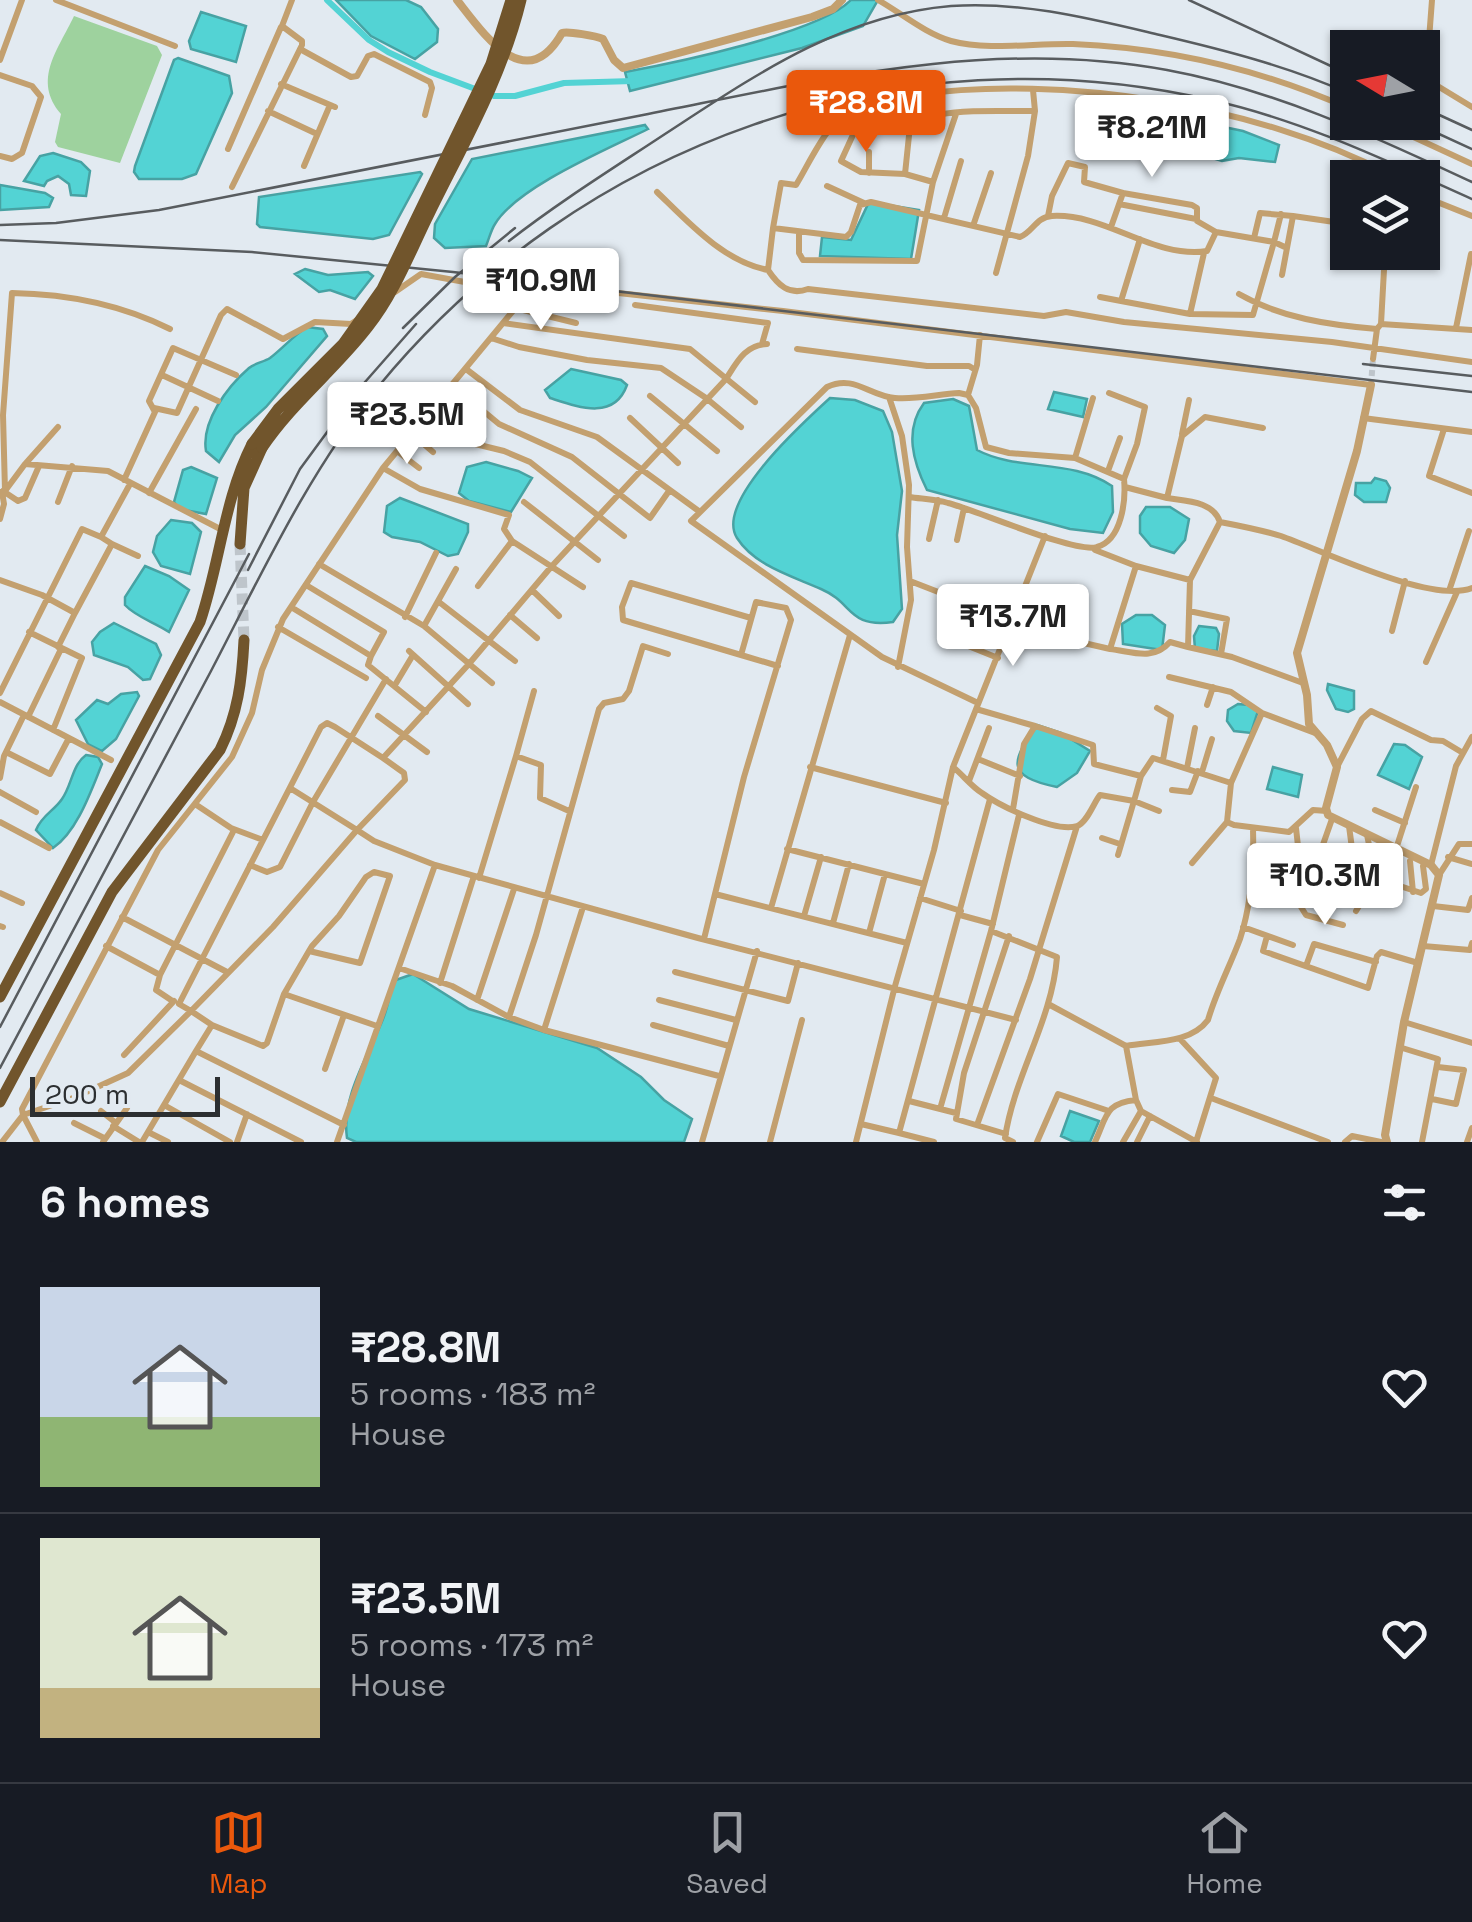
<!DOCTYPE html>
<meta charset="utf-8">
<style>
:root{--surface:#171b24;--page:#242831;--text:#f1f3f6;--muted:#9ea1a6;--line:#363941;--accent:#ea580c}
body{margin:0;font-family:"Space Grotesk",sans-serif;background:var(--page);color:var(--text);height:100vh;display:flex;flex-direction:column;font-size:38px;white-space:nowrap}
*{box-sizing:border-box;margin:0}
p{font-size:32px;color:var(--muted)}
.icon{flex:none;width:55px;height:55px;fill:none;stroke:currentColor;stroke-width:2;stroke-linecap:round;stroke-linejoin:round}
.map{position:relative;height:1142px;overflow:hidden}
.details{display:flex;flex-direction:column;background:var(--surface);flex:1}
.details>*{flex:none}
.needle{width:65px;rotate:280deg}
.tools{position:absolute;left:1330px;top:30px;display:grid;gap:20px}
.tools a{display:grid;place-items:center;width:110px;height:110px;border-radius:0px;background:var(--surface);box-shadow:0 2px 8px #0004;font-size:50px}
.scale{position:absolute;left:30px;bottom:25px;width:190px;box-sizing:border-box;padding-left:10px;border:5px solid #2c2f31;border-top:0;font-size:28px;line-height:35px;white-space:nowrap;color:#2c2f31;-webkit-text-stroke:8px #e2eaf1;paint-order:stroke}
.price{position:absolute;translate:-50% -85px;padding:0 22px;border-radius:10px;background:#fff;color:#222;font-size:32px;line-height:65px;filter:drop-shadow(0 2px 5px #0008)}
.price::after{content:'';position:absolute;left:50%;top:60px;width:30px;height:22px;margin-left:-15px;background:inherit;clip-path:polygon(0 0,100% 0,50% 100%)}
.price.on{background:var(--accent);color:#fff}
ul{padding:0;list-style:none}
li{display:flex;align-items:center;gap:30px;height:250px;padding:0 40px}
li+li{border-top:2px solid var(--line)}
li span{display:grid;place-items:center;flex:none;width:280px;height:200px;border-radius:0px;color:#555}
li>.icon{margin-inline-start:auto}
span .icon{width:120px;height:120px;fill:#fffc;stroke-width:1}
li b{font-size:42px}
h2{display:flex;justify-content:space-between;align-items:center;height:120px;padding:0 40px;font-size:42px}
.tab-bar{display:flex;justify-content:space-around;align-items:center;height:140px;border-top:2px solid var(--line);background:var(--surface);font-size:28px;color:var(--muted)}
.tab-bar a{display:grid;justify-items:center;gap:5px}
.tab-bar .on{color:var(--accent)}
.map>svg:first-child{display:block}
</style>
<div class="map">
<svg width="1472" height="1142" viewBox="0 0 1472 1142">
<rect width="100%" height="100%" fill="#e2eaf1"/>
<path fill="#9ed29e" d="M74,16L157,46L162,55L120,163L58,147L55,142L61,114C32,80 58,50 74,16Z"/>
<path fill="#53d3d4" stroke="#47a2a3" stroke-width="2.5" d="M336,0H406L421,7L438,29L437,42L415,59L371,36Z
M851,0H878L863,26L802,48L630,91L625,72C674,63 819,33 851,0Z
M201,12L246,26L236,62L191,49L189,41Z
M178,58L229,76L232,93L196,174L182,179H139L134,172L135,166L174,60Z
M1133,108L1243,131L1279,145L1275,162L1239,158L1222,161L1176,147L1122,138L1124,114Z
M645,125L648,129C608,149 517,187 495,224C491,230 489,239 486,246L445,248L434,238L435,224L472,159Z
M53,153L81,162L90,171L86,196L71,195L69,184L58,176L47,181L44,186L24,181L40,156Z
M420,172L422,174L389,235L373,239L260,227L257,224L259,197Z
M0,185L45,193L53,198L49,207L0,210Z
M869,202L919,210L911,259L820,256L822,237L851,240Z
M305,269L328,275L368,272L373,276L355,299L330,290L319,292L295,274Z
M307,327L323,329L327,336L266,407L235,435L219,462L206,451C201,422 227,387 249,368C255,363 264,362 270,358C283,348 293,336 307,327Z
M571,369L621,380L627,385C614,421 578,407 550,398L545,390Z
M1054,392L1087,399L1083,417L1048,409Z
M830,398L855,400L883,411L892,432L902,491L897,535L902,609L893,622C847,628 854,603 821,589C792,576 755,566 737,538C714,502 805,421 830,398Z
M953,399L969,406L977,450C1019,472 1071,458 1112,486L1113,512L1103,533L1070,529L927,490C913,462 904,430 924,403Z
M486,462L518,471L532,478L511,512L469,501L459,493L467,467Z
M191,467L217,478L206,514L179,509L174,502L183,470Z
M1375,478L1386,481L1390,488L1386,502H1364L1355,495L1356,483H1371Z
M400,498L468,524V532L458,554L448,556L420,542L392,537L384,532L387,506Z
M1146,507H1170L1189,519L1185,540L1174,553L1151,546L1140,533V516Z
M171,520L192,523L201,532L190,574L161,566L153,552L157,536Z
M145,566L169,576L189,590L169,632C154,622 136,617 125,605V597Z
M1136,615H1152L1165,625L1162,650L1123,644L1122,624Z
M114,623L156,644L161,655L150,679L143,680L128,667L94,655L92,642L100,632Z
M1199,626L1216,628L1219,634L1217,651L1195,649L1194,636Z
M1328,684L1354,691V709L1348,712L1336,709L1327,690Z
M137,692L139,696L116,739L102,751L88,744L76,720L97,700L108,704L121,694Z
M1238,704L1249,705L1258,711L1251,733L1234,731L1227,721L1228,710Z
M1037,725L1061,733L1090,751L1077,773L1057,787C1004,776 1012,761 1037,725Z
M1394,744L1405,745L1422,757L1409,789L1378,775Z
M86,755L98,757L102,764C91,791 77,832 53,848L36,830C42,815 54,811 62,799C72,785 72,765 86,755Z
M1273,767L1302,775L1298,797L1267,789Z
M413,974L469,1009L597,1048L641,1077L664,1100L692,1119L684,1142H356L347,1138C341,1097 368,1056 383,1019C388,1007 390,993 393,981Z
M1070,1111L1099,1121L1090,1142H1074L1061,1136Z"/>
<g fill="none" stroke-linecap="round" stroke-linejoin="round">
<path stroke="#53d3d4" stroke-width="6" d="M327,0L369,40L388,52L430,72L494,96H515L564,83L633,81"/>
<path stroke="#bec5cb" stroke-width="6" stroke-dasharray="6 3" stroke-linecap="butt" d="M1371,385L1373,359"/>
<path stroke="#bec5cb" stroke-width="11" stroke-dasharray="11 5.5" stroke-linecap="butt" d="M240,544L244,640"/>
<path stroke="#c3a06f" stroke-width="6" d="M56,0L175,46
M878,0C901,13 926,34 951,41C989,51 1034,43 1073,44C1169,48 1260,69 1348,108
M1432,0L1426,79L1472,107
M300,49L351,77L357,76L368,56L374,54L430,82L432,88L425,115
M0,60L22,0
M0,75L32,86L41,97L22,153L12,159L0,156
M281,84L335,107
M268,111L317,134
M863,113L841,161L861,172L905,174
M1381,122L1472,164
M228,149L281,27
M304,166L330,105
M869,173V152
M933,182L905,174L910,126C933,106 1004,112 1035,111L1033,90
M827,186L864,203
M232,187L302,45V41L282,26L292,0
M657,192C688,222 724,262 768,270L773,228L846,237L851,232L860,205L871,202L1020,237C1033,232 1036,217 1052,216C1106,213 1153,259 1207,251L1216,232L1274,242L1253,315L1190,314L1121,301
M1422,196L1472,216
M1119,204L1196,219
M1281,214L1274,242L1287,248L1282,275
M1048,216L1052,196L1068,163L1085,167L1084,182L1123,193
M944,218L961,161
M973,226L991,173
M1111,227L1123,193L1192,205L1197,208V221L1216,232
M773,228L781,183L796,185C813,157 829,116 862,103C877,97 898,98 914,95C1061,74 1258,105 1389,174V178
M799,232V253L803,260L917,261L933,182L956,114
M1254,238L1260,213L1293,216
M1287,248L1293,216L1348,224
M768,270C778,285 789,296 808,289L1044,316L1066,312L1124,322L1332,342L1472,362
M996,273L1028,156L1035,111
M395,292L421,274L503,289
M1239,294C1281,318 1329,325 1377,329
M1100,297L1121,301L1140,239
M635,305L768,323L762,344
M515,308L576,323
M1190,314L1204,253
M503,323L690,349L755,402
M1381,324L1472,330
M1456,328L1471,254
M491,338L519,347L587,360L661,368L706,398L741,427
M797,349L927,366H969L974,369
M1373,359L1377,329L1381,324L1385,252
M466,369L520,410L597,437L700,512
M162,375L218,401
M452,385L499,424L572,457L650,518L669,491
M1109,393L1145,407L1137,444L1124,479
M968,395L977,365L980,335
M650,396L717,451
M889,397L902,436L909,485L907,547L911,600L898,667
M437,402L464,422
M154,408L177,413L221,315L227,309L283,339L315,322L351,324L357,320
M424,418L463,441L504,451L530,462L624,536
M630,418L678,463
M1363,418L1472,432
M1444,429L1429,476L1472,493
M411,433L433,452
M1182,434L1189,400
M397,451L419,468
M1075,458L1093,398
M26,463L58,427
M383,468L420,489L509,515L504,529L512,541L583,587
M1108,471L1120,438
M124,480L155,412L149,401L173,348L236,375
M1125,487L1167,498L1182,436L1205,417L1263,428
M3,491L18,501L25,498L39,466
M5,491L3,415L12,293C69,294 120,304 170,329
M0,492L5,491L25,464L108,471L224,531
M149,493L196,409
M909,497C922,499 935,499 948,503C976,510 1076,554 1097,547C1122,540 1126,500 1124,479L1075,458L1009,453L986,447L976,408L968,395L959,393C939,394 915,400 895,398C869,396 854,374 827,387L691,521L882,657L978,703
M1167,498C1186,501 1213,501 1220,522
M58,502L72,466
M524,502L598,560
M0,519L4,504L2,492
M929,539L938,500
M957,540L964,508
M112,544L101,537L130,484
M1095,550L1136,566L1190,580L1220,522C1241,526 1261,530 1281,536C1324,551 1431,604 1472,588
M319,564L424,626L456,569
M1136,566L1110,649C1134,652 1153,661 1170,642L1188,647
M0,580L42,595L75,613L112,544L138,556
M1190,580L1188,647L1232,657L1303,683
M910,581L1049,635L1110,649
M478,586L512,541
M532,590L559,616
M1449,591L1469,531
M439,602L515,661
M291,607L371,656L384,632L306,585
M1189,611L1227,619L1221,654
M510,615L537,638
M405,617L436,553
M424,626L492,683
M278,627L366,678
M1392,631L1405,581
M29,632L82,658L53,730
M951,639L998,658
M58,647L75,613
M409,651L468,704
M741,655L778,666
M371,656L368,665L426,712
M1426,662L1457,592
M1169,677L1231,692L1262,713L1315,733
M395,685L413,655
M0,693L82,529L101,537
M0,702L111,760
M1207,705L1213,687
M1157,708L1171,716L1163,760
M976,709L1035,726
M378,716L427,752
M28,717L61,649
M6,752L50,774L69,738
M516,756L534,691
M978,759L1020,776
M810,767L946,803
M953,767C963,775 971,786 982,793C1000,806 1055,833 1077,826C1087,823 1094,802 1100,795L1134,801L1141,776L1153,758L1231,783L1227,822L1234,825L1289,832L1313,810L1327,811
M1337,767L1362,719L1371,711L1431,740L1443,741L1463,753
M1187,768L1195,728
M1202,772L1212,739
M0,778L4,756L24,715
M969,781L989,728
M1231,783L1262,713
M290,788L357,830L273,927L191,1011L212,1025L263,1046L267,1043L284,994L377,1026
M1172,790L1190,792L1198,771
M0,792L36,812
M195,804L231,828L263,840
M1013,809L1024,744L1035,726L1093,745L1094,764L1141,776
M1375,810L1405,823
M1332,819L1301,907L1306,915L1343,925
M0,822L49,848
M1349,826L1357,886
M1102,838L1120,844
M787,849L924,884
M1396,849L1416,787
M1118,855L1134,801L1159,811
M1396,857L1399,887
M1448,857L1472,864
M1410,861L1413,892
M1192,863L1227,822
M250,865L267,872L280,867L313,802L386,679
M435,865L374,841L357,830L405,780L404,773L383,758L468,665L551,567L726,379C737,362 745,345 767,344
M1431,865L1456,766L1472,737
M1293,866L1298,846L1296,828
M1439,875L1459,844H1472
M479,878L516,756L541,765L540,798L569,811
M1376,878L1421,893L1426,889L1423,866
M0,893L22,903
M715,894L744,777L791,620L786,608L756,602L741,655L623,620L622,607L631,583L751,618
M920,898L961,911
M1433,906L1468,910L1472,898
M771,908L850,635
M1356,911L1376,878L1367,835
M960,915L993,924
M804,916L821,857
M122,917L227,972
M833,923L849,864
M0,926L3,927
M1243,927L1293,945
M869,933L885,874
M1267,936L1263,951L1368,988L1377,956L1381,952L1418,963
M704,939L715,894L907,943
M106,946L160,975
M1423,946L1470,950L1472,943
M1306,966L1314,944L1376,962
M399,968L452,986L509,1017L544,1030L719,1076
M675,972L788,1001L798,963
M440,983L474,876
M284,994L309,951L312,946L339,916L366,877L374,872L390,876L360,963L309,951
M171,1000L156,990L160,975L234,830
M477,1000L514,889
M659,1000L736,1020
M1050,1005L1126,1046L1136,1100L1141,1111L1197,1142
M509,1017L536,935L599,709L604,703L623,699L629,691L643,646L668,654
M1404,1022L1472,1043
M653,1025L729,1046
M544,1030L583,907
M1181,1040L1216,1078L1196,1142
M1126,1046C1154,1041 1190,1044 1208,1020C1216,992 1230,966 1240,939C1251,905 1254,865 1253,829
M1399,1047L1438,1059L1422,1142
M196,1051L212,1025
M124,1055L174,1001
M325,1069L344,1015
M179,1080L301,1142
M1211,1098L1328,1142
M1432,1099L1456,1104L1464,1070L1438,1067
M909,1101L956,1113
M164,1105L230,1142
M940,1109L991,931
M101,1111L116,1123
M23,1115L73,1098L128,1073L191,1011L179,1004L321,727L327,723L335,727L383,758
M23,1115L37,1142
M74,1123L104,1138
M861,1124L899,1133L990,799
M977,1125L1030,979L1077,826
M113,1126L139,1142
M148,1132L168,1142
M899,1133L934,1142
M1006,1134L956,1119L964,1073L1009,936
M2,1142L23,1115L22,1109L158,850L232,757L252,713L262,670L283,619L383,468L517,306L503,289L527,283L783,311L1371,385
M103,1142L127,1108
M142,1142L196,1051L344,1125
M237,1142L247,1114
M337,1142L435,865L698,938L1016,1020
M702,1142L757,951
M770,1142L802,1020
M856,1142L895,986L934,850L953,767L1045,536
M1013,1142L1005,1138C1014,1076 1052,1021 1057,957L991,931L1019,815
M1037,1142L1058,1094L1109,1111
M1095,1142C1107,1116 1105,1103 1136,1100
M1123,1142L1141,1111
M1137,1142L1150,1116
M1345,1142L1352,1136L1381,1142
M1467,1142L1472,1128"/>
<path stroke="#c3a06f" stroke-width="8" d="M457,0C485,36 526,96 562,33C568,31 596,36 603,39L614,60L623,68L812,17L833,9L842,0
M1371,385L1357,451L1297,653L1307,695L1309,724L1327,745L1337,767L1326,808L1328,815L1431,865L1439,875L1404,1022L1385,1135L1387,1142"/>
<path stroke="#71552c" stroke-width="11" d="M240,544L244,488L262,448
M0,997L200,622C220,563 224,499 252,444
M0,1102L112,892L220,750C238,714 242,680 244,640"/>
<path stroke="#585c5f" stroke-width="2.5" d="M1189,0L1348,74
M1422,107L1472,130
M1413,122L1472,149
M0,225L56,223L159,210C321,179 482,147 643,115C816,81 990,37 1167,70C1276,90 1373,136 1472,182
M0,240L252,252L453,272L1472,392
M509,241C559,202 612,169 665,134C754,76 841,15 951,6C1022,1 1092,19 1160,35C1224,50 1287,66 1348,93
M403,328L455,277L515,228
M1363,364L1472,376
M248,570L300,469L358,390L416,324
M0,1027L249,554
M0,1068C70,935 141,803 211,671C261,575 309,471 378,387C580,141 900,29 1211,100C1302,120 1387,161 1472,199"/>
<path stroke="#71552c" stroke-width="11" d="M252,444L278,409L343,344L382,289L491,64L511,0
M262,448C292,403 335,370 368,327C395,293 411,250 430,212C464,143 503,75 521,0"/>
</g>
</svg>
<div class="tools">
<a><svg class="needle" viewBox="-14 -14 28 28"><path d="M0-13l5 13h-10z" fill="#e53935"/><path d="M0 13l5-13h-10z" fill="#9ea1a6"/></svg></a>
<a><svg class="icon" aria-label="layers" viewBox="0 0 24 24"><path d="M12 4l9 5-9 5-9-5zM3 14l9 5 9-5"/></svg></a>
</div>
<div class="scale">200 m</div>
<b class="price on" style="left:866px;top:155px">₹28.8M</b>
<b class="price" style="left:1152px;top:180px">₹8.21M</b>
<b class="price" style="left:541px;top:333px">₹10.9M</b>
<b class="price" style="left:407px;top:467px">₹23.5M</b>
<b class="price" style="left:1013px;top:669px">₹13.7M</b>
<b class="price" style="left:1325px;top:928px">₹10.3M</b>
</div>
<section class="details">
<h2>6 homes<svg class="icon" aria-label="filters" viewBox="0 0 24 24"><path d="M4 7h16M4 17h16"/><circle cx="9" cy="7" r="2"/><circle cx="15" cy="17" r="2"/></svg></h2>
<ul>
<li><span style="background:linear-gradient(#c9d6e8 65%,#8fb573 0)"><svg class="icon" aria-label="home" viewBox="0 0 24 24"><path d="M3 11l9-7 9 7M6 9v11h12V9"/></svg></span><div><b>₹28.8M</b><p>5 rooms · 183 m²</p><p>House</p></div><svg class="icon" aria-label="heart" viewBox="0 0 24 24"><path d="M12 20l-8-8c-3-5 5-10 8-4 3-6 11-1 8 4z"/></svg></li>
<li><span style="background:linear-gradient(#dfe7d0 75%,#c2b280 0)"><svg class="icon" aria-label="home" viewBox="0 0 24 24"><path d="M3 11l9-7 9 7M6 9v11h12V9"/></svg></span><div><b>₹23.5M</b><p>5 rooms · 173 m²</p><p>House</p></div><svg class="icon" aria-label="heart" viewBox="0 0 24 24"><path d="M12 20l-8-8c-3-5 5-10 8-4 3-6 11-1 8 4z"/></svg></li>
</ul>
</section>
<nav class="tab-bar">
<a class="on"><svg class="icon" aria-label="map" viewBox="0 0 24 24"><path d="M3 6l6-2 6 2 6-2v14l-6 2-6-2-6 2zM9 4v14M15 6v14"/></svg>Map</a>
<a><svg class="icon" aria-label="saved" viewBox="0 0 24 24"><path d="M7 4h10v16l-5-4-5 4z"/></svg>Saved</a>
<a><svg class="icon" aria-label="home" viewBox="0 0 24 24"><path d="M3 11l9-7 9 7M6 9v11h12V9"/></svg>Home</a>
</nav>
